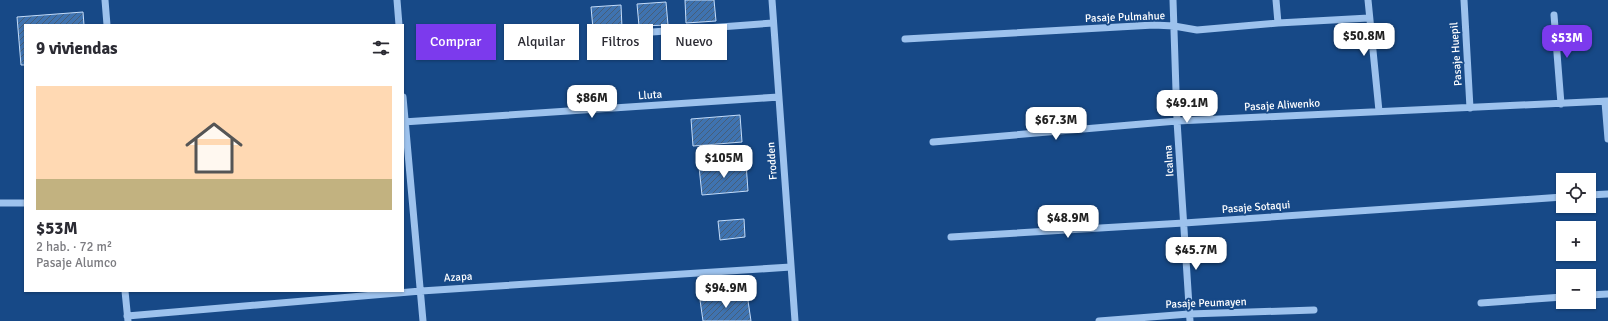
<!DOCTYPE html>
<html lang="es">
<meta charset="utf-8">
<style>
:root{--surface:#fff;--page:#f2f2f3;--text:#2b2b33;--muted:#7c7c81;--accent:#7c3aed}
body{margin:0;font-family:Signika,sans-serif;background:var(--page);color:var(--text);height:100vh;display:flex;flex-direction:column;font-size:15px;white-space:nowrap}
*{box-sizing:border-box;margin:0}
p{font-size:13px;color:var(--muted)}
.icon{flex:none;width:22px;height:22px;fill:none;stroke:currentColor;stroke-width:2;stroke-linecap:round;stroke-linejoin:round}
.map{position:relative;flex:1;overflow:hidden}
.panel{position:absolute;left:24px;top:24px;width:380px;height:268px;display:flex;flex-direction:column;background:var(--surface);border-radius:0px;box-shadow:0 1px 3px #0004}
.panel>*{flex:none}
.top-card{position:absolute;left:416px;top:24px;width:380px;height:36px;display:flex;gap:8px}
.tools{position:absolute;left:1556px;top:173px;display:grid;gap:8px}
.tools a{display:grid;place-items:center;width:40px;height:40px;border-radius:0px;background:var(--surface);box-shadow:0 1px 3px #0004;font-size:20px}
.price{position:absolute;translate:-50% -34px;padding:0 9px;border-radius:8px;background:#fff;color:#222;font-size:13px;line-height:26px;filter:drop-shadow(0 1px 2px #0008)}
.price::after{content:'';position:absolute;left:50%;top:24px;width:12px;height:9px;margin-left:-6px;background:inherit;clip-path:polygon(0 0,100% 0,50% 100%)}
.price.current{background:var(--accent);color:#fff}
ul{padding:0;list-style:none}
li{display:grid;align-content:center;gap:8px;height:212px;padding:0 12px}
li span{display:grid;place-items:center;height:124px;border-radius:0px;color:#555}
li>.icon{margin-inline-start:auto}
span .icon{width:72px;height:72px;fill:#fffc;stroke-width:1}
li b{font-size:17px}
h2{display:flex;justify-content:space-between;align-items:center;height:48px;padding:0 12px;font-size:17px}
.chip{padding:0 14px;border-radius:0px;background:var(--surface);box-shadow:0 1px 3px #0004;font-size:14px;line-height:36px}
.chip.current{background:var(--accent);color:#fff}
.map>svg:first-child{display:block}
</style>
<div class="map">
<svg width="1608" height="321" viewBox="0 0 1608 321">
<defs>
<pattern id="building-hatch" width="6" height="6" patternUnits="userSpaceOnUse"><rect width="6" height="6" fill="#3f73b0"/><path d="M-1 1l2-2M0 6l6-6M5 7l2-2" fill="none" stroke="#465e79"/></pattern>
</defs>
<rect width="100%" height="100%" fill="#174987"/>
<path fill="url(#building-hatch)" stroke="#c3dcfa" d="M685,0H714L716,21L686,23Z
M666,2L668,25L639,26L637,4Z
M621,5L622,28L593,29L591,7Z
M83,12L84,25H25V65H21L17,17Z
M740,115L742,142L693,146L691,119Z
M746,163L748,191L702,195L699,167Z
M744,219L745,237L720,240L718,221Z
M747,294L751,321H703L700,300Z"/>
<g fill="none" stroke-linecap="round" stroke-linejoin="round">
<path stroke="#9dc2ed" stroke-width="7" d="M105,0L107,25
M397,0L399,25
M772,0L795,321
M1173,0L1177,121L1190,321
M1276,0L1278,23
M1368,0L1379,111
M1464,0L1470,108
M1554,15L1561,104
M625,34L773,23
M905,39L1154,25L1174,26L1197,30L1278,23L1369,18
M403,97L423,321
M1605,102L1608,139
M403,122L779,97
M933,142L1177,121L1608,101
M1589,195L1608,194
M0,203H25
M951,237L1184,223L1563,197
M125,291L128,321
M1589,295L1608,294
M1481,303L1563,297
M127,316L421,291L791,267
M1099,321L1189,314L1314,310"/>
</g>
<g text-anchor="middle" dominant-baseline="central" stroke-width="4" stroke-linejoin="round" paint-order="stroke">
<g font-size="11" fill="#fff" stroke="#174987">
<text transform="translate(1125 17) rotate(-2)">Pasaje Pulmahue</text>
<text transform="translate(1456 54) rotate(-94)">Pasaje Huepil</text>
<text transform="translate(650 95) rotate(-4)">Lluta</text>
<text transform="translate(1282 105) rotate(-3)">Pasaje Aliwenko</text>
<text transform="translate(772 161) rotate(-94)">Frodden</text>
<text transform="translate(1169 161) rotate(-94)">Icalma</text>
<text transform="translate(1256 207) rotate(-4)">Pasaje Sotaqui</text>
<text transform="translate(458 277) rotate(-4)">Azapa</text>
<text transform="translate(1206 303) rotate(-2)">Pasaje Peumayen</text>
</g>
</g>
</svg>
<div class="tools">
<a><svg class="icon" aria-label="locate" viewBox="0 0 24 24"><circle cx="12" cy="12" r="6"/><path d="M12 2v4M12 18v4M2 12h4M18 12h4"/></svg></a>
<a>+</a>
<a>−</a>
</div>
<b class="price" style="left:1364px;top:57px">$50.8M</b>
<b class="price current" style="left:1567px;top:59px">$53M</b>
<b class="price" style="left:592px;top:119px">$86M</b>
<b class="price" style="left:1187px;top:124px">$49.1M</b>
<b class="price" style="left:1056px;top:141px">$67.3M</b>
<b class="price" style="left:724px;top:179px">$105M</b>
<b class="price" style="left:1068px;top:239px">$48.9M</b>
<b class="price" style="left:1196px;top:271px">$45.7M</b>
<b class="price" style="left:726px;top:309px">$94.9M</b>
<div class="top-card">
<a class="chip current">Comprar</a>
<a class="chip">Alquilar</a>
<a class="chip">Filtros</a>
<a class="chip">Nuevo</a>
</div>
<section class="panel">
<h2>9 viviendas<svg class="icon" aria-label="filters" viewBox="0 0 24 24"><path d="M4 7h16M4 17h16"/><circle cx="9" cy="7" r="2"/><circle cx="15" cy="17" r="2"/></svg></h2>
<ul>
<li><span style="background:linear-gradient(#ffd9b3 75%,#c2b280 0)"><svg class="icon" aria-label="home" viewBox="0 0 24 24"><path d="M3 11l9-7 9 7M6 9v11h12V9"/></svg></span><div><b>$53M</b><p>2 hab. · 72 m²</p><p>Pasaje Alumco</p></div></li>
</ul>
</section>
</div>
